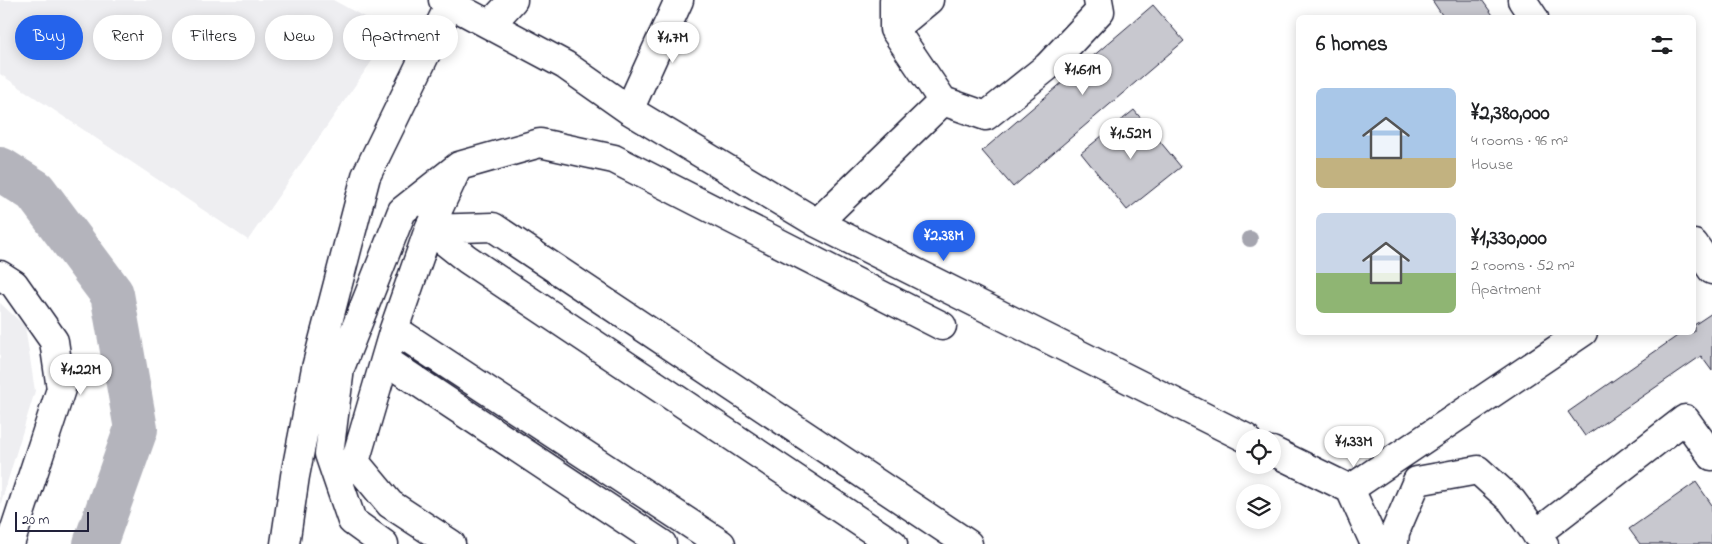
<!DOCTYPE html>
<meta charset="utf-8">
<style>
:root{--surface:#fff;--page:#f6f6f6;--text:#202124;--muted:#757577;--accent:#2563eb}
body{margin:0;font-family:"Indie Flower",sans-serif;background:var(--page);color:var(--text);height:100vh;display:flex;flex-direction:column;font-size:19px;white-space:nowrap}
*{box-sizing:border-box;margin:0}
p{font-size:16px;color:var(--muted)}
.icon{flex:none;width:28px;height:28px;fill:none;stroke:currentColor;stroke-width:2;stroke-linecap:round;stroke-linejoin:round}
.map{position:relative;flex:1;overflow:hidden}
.sheet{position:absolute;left:1296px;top:15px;width:400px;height:320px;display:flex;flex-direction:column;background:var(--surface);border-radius:8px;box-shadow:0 2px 12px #0003}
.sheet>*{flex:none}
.guide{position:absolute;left:15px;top:15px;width:475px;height:45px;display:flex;gap:10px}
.controls{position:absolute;left:1236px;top:429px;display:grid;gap:10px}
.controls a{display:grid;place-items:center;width:45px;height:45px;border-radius:50%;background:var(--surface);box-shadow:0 2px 12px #0003;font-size:25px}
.scale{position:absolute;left:15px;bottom:12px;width:74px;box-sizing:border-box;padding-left:5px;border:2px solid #22223b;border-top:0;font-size:14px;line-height:18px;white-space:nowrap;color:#22223b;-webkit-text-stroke:4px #fff;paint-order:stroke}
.price{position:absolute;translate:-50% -42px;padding:0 11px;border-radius:18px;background:#fff;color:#222;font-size:16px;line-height:32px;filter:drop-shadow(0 1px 2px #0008)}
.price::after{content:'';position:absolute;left:50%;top:30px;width:15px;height:11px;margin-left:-8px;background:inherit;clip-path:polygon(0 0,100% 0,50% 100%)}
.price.current{background:var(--accent);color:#fff}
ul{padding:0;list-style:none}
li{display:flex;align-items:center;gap:15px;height:125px;padding:0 20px}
li span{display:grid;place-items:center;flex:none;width:140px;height:100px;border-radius:8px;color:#555}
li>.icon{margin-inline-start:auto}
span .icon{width:60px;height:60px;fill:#fffc;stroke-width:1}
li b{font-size:21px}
h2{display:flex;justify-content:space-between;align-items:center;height:60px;padding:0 20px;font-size:21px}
.pill{padding:0 18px;border-radius:22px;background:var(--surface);box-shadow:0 2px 12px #0003;font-size:18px;line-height:45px}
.pill.current{background:var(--accent);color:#fff}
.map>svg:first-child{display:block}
</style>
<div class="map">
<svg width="1712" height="544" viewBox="0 0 1712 544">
<rect width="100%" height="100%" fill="#fff"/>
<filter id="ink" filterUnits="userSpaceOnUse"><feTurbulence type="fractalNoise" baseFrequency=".02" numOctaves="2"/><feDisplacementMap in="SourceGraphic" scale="10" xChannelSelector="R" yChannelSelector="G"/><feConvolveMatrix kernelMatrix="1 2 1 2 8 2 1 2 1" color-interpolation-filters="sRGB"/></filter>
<g filter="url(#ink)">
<path fill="#eeeef1" d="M0,0H333L392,32L248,240L0,74Z
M0,303L25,326L35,391L0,506Z"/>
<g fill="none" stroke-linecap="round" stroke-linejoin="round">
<path stroke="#b4b4bc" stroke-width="44" d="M0,169L35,191L112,294L136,429L95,544"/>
</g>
<path fill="#c8c8cf" stroke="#22223b" d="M1432,0H1482L1495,18H1444Z
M1153,5L1184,41L1013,187L982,151Z
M1134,110L1181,167L1127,210L1081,153Z
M1712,313V371L1701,356L1585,436L1568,412L1683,332H1694V325Z
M1696,482L1712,505V544H1640L1629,529Z"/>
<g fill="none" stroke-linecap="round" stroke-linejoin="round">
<g stroke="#22223b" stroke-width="31">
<path id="minor" d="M443,0L565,65L629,110L817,223L1246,438
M894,0V29L943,101L986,116L1047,67L1100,11L1098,0
M1522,0L1534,18
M490,25L513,0
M894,29L929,0
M629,110L679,0
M817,223L943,101
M429,229L493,227L968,544
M429,229L467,259L893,544
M1694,244L1712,270
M0,275L14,284L54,341L61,389L10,544
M394,329L721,544
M385,360L662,544
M1272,451L1350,489L1375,544
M1350,489L1583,332
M1536,534L1685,419L1712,456
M285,544L295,476L316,368L366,176L450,4
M384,544L352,521L329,454L340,368L402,211L459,166L540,143L614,159L942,326
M451,544L390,504L355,462L394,329L429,229L456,171
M1394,544L1395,532L1417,481L1478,470L1512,501L1544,544"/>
</g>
<use href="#minor" stroke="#fff" stroke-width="28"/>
</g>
<circle fill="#a5a5af" cx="1250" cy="239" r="8"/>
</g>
</svg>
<div class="controls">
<a><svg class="icon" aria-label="locate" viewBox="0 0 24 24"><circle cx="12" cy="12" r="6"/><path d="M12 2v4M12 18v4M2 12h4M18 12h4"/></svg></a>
<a><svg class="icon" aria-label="layers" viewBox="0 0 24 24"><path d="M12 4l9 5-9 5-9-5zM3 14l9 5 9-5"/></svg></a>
</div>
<div class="scale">20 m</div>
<b class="price" style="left:673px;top:64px">¥1.7M</b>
<b class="price" style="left:1083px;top:96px">¥1.61M</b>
<b class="price" style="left:1131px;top:160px">¥1.52M</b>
<b class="price current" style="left:944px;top:262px">¥2.38M</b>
<b class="price" style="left:81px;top:396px">¥1.22M</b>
<b class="price" style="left:1354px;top:468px">¥1.33M</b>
<div class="guide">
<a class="pill current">Buy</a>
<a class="pill">Rent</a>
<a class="pill">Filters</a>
<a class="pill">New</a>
<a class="pill">Apartment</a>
</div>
<section class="sheet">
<h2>6 homes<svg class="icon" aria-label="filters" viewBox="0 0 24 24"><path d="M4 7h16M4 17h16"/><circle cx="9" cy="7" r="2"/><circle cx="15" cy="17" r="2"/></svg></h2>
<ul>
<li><span style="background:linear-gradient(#a9c7e8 70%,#c2b280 0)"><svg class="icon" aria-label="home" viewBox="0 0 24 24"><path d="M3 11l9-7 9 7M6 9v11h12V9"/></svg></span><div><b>¥2,380,000</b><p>4 rooms · 96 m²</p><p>House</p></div></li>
<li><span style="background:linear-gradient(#c9d6e8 60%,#8fb573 0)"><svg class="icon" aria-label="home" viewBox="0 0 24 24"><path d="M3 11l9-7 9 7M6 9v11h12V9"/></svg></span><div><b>¥1,330,000</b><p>2 rooms · 52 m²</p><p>Apartment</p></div></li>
</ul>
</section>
</div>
